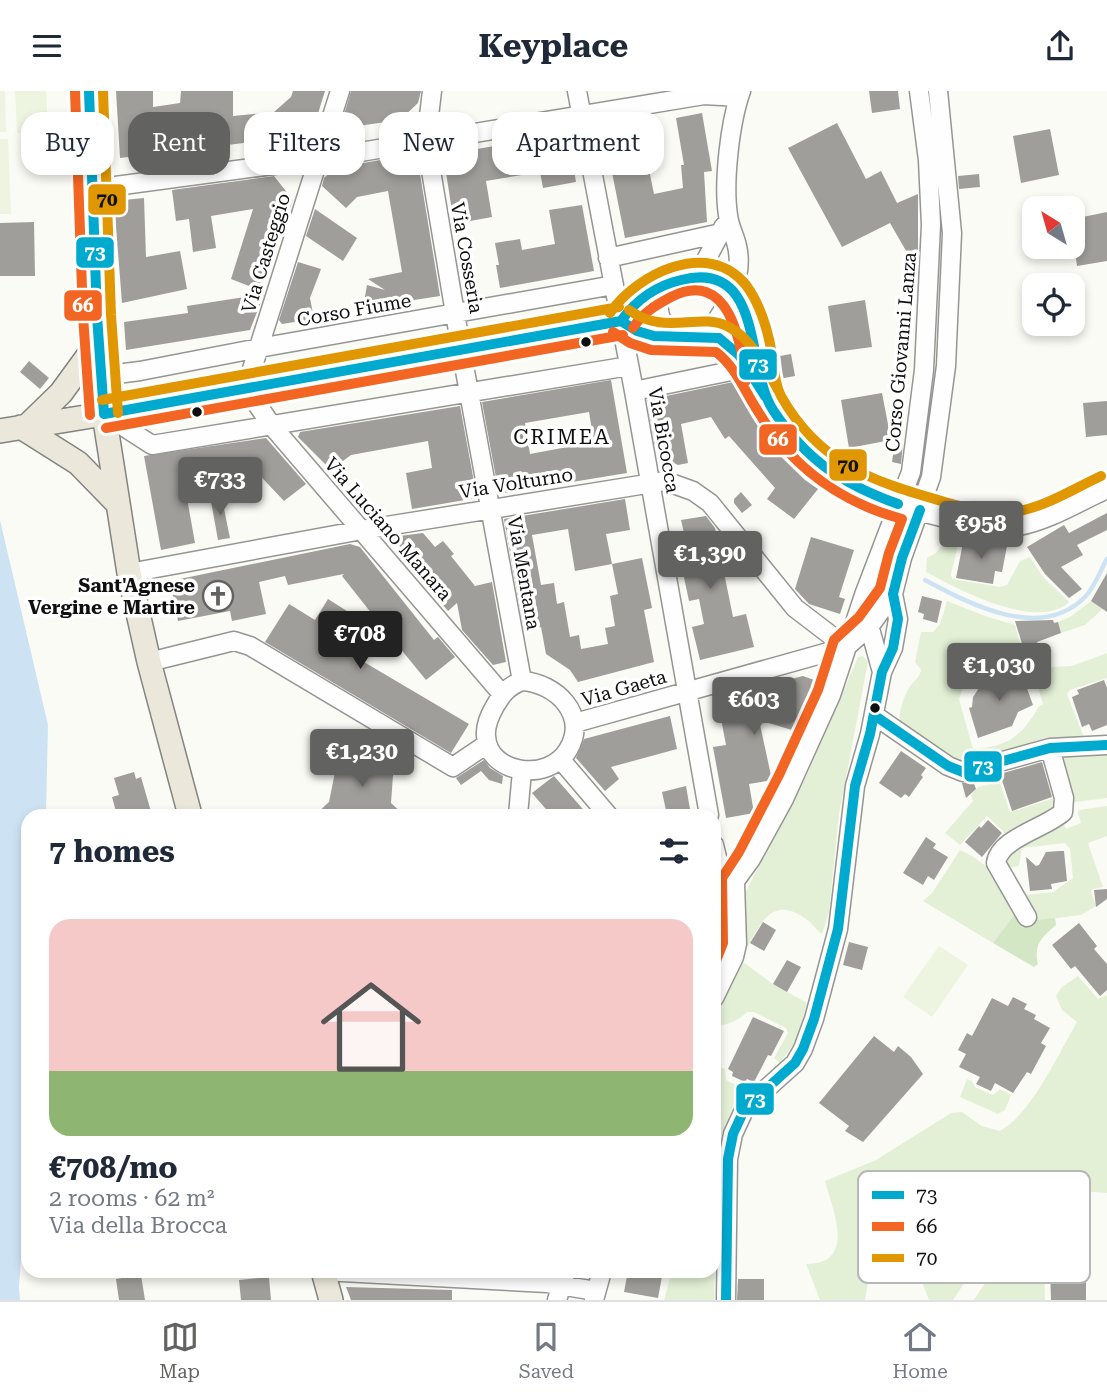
<!DOCTYPE html>
<meta charset="utf-8">
<style>
:root{--surface:#fff;--page:#f6f6f7;--text:#1f2937;--muted:#747a83;--line:#e0e1e3;--accent:#626260}
body{margin:0;font-family:"Roboto Serif",serif;background:var(--page);color:var(--text);height:100vh;display:flex;flex-direction:column;font-size:26px;white-space:nowrap}
*{box-sizing:border-box;margin:0}
p{font-size:23px;color:var(--muted)}
.icon{flex:none;width:38px;height:38px;fill:none;stroke:currentColor;stroke-width:2;stroke-linecap:round;stroke-linejoin:round}
.map{position:relative;flex:1;overflow:hidden}
.side{position:absolute;left:21px;top:718px;width:700px;height:469px;display:flex;flex-direction:column;background:var(--surface);border-radius:21px;box-shadow:0 4px 10px #0003}
.side>*{flex:none}
.hud{position:absolute;left:21px;top:21px;width:700px;height:63px;display:flex;gap:14px}
.needle{width:46px;rotate:323deg}
.tools{position:absolute;left:1022px;top:105px;display:grid;gap:14px}
.tools a{display:grid;place-items:center;width:63px;height:63px;border-radius:14px;background:var(--surface);box-shadow:0 4px 10px #0003;font-size:35px}
.price{position:absolute;translate:-50% -60px;padding:0 16px;border-radius:7px;background:var(--accent);color:#fff;font-size:23px;line-height:46px;filter:drop-shadow(0 2px 4px #0008)}
.price::after{content:'';position:absolute;left:50%;top:42px;width:21px;height:16px;margin-left:-10px;background:inherit;clip-path:polygon(0 0,100% 0,50% 100%)}
.price.active{background:#222;color:#fff}
ul{padding:0;list-style:none}
li{display:grid;align-content:center;gap:14px;height:371px;padding:0 28px}
li span{display:grid;place-items:center;height:217px;border-radius:21px;color:#555}
li>.icon{margin-inline-start:auto}
span .icon{width:126px;height:126px;fill:#fffc;stroke-width:1}
li b{font-size:30px}
h2{display:flex;justify-content:space-between;align-items:center;height:84px;padding:0 28px;font-size:30px}
.chip{padding:0 24px;border-radius:21px;background:var(--surface);box-shadow:0 4px 10px #0003;font-size:24px;line-height:63px}
.chip.active{background:var(--accent);color:#fff}
header{display:flex;justify-content:space-between;align-items:center;height:91px;padding:0 28px;background:var(--surface);font-size:32px;font-weight:700}
.dock{display:flex;justify-content:space-around;align-items:center;height:98px;border-top:2px solid var(--line);background:var(--surface);font-size:19px;color:var(--muted)}
.dock a{display:grid;justify-items:center;gap:4px}
.dock .active{color:var(--accent)}
.map>svg:first-child{display:block}
</style>
<header><svg class="icon" aria-label="menu" viewBox="0 0 24 24"><path d="M4 6h16M4 12h16M4 18h16"/></svg>Keyplace<svg class="icon" aria-label="share" viewBox="0 0 24 24"><path d="M12 15V3M7 8l5-5 5 5M5 13v7h14v-7"/></svg></header>
<div class="map">
<svg width="1107" height="1209" viewBox="0 0 1107 1209">
<rect width="100%" height="100%" fill="#fbfbf5"/>
<path fill="#e3f0d6" d="M952,441L959,442L960,446L951,483L952,488L1000,496L1007,494L1020,470L1030,466L1043,486L1069,511C1038,540 961,500 930,483L926,481L927,467L936,462Z
M947,510L988,526L1015,534L1021,556L1016,561L974,576L969,581L959,608L973,658C1008,656 1023,644 1039,615L1043,613L1032,577L1072,575L1107,562V587L1070,599L1067,603L1085,649L967,674L953,672L900,631C898,622 904,605 909,597C913,590 919,588 921,579L915,571L921,541H933L940,533Z
M1091,510L1103,518L1085,534L1061,542L1058,531L1070,526Z
M863,565L868,571L839,723L829,821L822,843C818,840 814,835 810,831C774,803 763,828 746,858L744,808L746,800L806,686L856,571L858,566Z
M1107,662V707L1067,712L1058,667L1062,664Z
M998,691L1000,692L1010,721L1055,707L1058,718L1007,744L987,725L960,754L945,742L973,710L971,704L978,696Z
M1107,715V745L1088,752L1103,796L1093,798L1091,801L1096,815L1081,824L1035,830L1024,804L1053,801L1073,787L1070,758L1065,752L1022,757L1019,775L1008,777L1003,762L1061,729L1066,738L1081,732L1078,722L1079,719Z
M960,759C992,773 1000,792 1017,820L993,852L923,810L932,802Z
M743,871L773,893L807,912L797,948L780,972L774,967L788,942L786,937L754,921H747C737,931 727,934 714,935V925Z
M1078,885L1098,908L1107,904V1102L1031,1097L1016,1103L987,1158L953,1209H929L914,1171L905,1160L889,1158L871,1174L865,1209H820L806,1173C857,1173 833,1120 825,1090L876,1069L951,1022L962,1021L982,1035L1000,1040C1031,1023 1059,962 1077,931L1062,919L1056,905L1062,896Z
M719,976L725,978L726,989L748,1000L733,1015L721,1045L714,1209H664L672,1180H714V984Z
M967,988L972,990L975,996L993,1004L1000,998L1011,1004L1005,1019L998,1023L960,1006Z
M1039,1122L1072,1129L1076,1135L1075,1145L1058,1153L1044,1167L1045,1209H974L1024,1132L1031,1125Z"/>
<path fill="#d3e7c5" d="M1017,820L1028,830L1055,827L1056,834C1042,846 1033,854 1038,873L1034,876L993,852Z"/>
<path fill="#edf4e0" d="M0,0H5L6,41H0Z
M15,0H46L48,40L17,42Z
M0,48H8L11,123H0Z
M939,855L968,874L932,926L903,906Z"/>
<path fill="#cde3f4" d="M0,429L48,634L46,724H28V1072L19,1196L20,1209H0Z"/>
<g fill="none" stroke-linecap="round" stroke-linejoin="round">
<path stroke="#cde3f4" stroke-width="4.5" d="M925,489C970,513 1040,551 1085,506C1095,496 1100,480 1107,468"/>
</g>
<path fill="#9f9e9a" fill-rule="evenodd" d="M116,0H153V16L180,12L181,0H233V25L274,21L291,6L293,0H325L316,29L301,42L284,47L120,67Z
M351,0H421L418,12L400,29L351,36L348,27L344,24Z
M869,0H898L900,18L872,22Z
M702,22L712,80L704,81L707,131L625,147L603,36L639,29L654,103L683,97L681,74H684L676,27Z
M837,32L866,88L881,80L897,112L918,103V165H909L890,132L842,156L788,57Z
M1050,38L1059,84L1021,92L1013,45Z
M568,42L576,91L543,97L540,81L486,90L492,126L454,133L445,75L460,61Z
M397,66L420,83L440,205L363,217L367,194L385,199L368,188L402,181L388,100L357,106L346,117L322,95L324,87L335,77Z
M979,83L980,96L959,98L958,85Z
M274,85L293,109L259,199L231,188L253,118L211,125L216,157L193,161L189,128L176,130L172,99Z
M144,107L146,166L180,160L187,198L122,212L114,110Z
M582,114L594,180L500,197L496,174H499L495,152L520,148L522,159L555,153L549,119Z
M315,118L357,147L343,170L306,145Z
M1107,121V170L1077,175L1076,167H1072L1070,156H1073V128Z
M34,131L35,185H0V132Z
M298,171L321,178L310,207L314,228L282,233L279,229Z
M264,203L250,239L126,259L124,231L188,222L187,215Z
M865,209L872,256L835,261L828,215Z
M791,263L795,285L773,289L769,267Z
M29,270L49,287L40,298L20,281Z
M611,289L627,382L499,403L482,311ZM589,321L594,351L530,363L525,332Z
M738,290L751,324L770,355L805,389L818,398L794,428L767,408L775,397L729,345L725,348L711,326L681,333L688,372L678,374L665,368L662,353L655,355L647,309Z
M882,302L891,349L849,357L841,309Z
M1107,310V344L1086,346L1083,312Z
M460,315L477,407L412,418L406,382L432,377L428,350L351,364L331,379L298,346L300,341Z
M266,347L306,393L284,410L250,374L183,385L195,452L161,459L144,365Z
M895,351L903,352L901,373L892,371Z
M741,401L752,414L742,422L734,412V408Z
M221,403L230,447L218,449L210,405Z
M625,408L630,439L606,443L612,473L575,480L568,438L532,444L541,494L554,492L557,513L564,511L570,546L579,544L581,558L608,553L605,537L615,535L610,505L618,503L612,473L642,467L652,517L644,519L654,571L578,591L570,579L546,563L541,536L524,539L504,428Z
M1107,422V439L1077,454L1083,464L1061,476L1082,498L1069,507L1045,483L1027,456L1064,434L1069,442Z
M706,425L715,437L733,526L746,523L754,556L700,569L692,536L704,533L699,508L689,510L675,444L684,442L681,429Z
M423,442L435,456L443,450L454,463L451,465L475,495L492,491L506,571L493,574L462,539L457,512L448,520L424,492L427,489L392,446Z
M811,446L854,459L839,506L845,508L840,523L809,513L795,498Z
M964,447L1007,455L1002,481L995,480L993,493L956,487Z
M350,453L360,456L434,549L438,546L455,566L426,589L372,523L342,485L344,483L288,494L285,485L259,491L266,523L232,530L230,520L178,530L170,490Z
M1107,482V521L1091,510Z
M922,505L942,510L937,532L923,528L924,523L918,521Z
M328,508L366,532L347,561L469,633L451,662L265,551L289,513L315,529Z
M1053,529L1054,532L1058,531L1061,542L1037,551L1042,567L1028,572L1015,530Z
M1020,578L1033,614L1018,621L1012,635L978,647L969,617L972,616L973,606L979,597L978,593Z
M803,585L817,590L795,640L759,629L772,689L749,693L754,722L726,727L713,656L726,654L717,607Z
M1104,589L1107,597V634L1092,640L1089,633L1082,636L1072,606L1079,603L1077,599Z
M670,625L677,658L611,676L619,688L605,700L576,667L584,648Z
M901,660L926,677L921,684L923,686L909,706L905,703L901,707L879,692Z
M338,666L394,671L391,712L404,724H315L329,711Z
M484,669L490,677L503,685L502,693L489,689L481,680L461,694L456,687Z
M1042,671L1052,706L1012,720L1000,683Z
M134,681L136,688L141,686L152,724H117L112,706L119,704L114,687Z
M554,685L588,724H551L532,702Z
M973,690L976,698L966,707L962,692Z
M686,695L691,724H667L662,701Z
M988,729L1002,742L982,766L965,751L979,735L981,737Z
M926,746L936,753L933,757L948,766L934,789L928,785L923,794L903,782Z
M1059,760H1064L1067,790L1051,793L1052,798L1030,800L1026,766L1036,775L1039,774L1046,761Z
M1107,798V808L1096,816L1094,799Z
M763,831L776,839L764,860L750,852Z
M1079,832L1097,855L1094,858L1107,873V899L1100,905L1075,875L1071,878L1052,854Z
M849,851L868,856L862,879L843,874Z
M787,869L801,876L787,901L773,893Z
M1013,906L1027,913L1024,918L1036,924L1034,928L1050,937L1041,952L1046,955L1031,983L1027,981L1013,1002L995,992L991,1000L976,993L980,986L959,976L966,963L958,959L967,942L972,945L992,907L1008,915Z
M753,926L784,940L771,965L768,964L754,991L747,988L745,991L732,985L733,981L728,978Z
M874,945L894,961L898,955L911,966L923,983L863,1051L845,1040L849,1035L819,1012Z
M1050,1176H1086V1209H1051Z
M628,1180H663L658,1207L624,1201Z
M141,1184L145,1209H119L116,1188Z
M269,1186L271,1209H241L239,1189Z
M738,1188H764V1209H737Z
M346,1196L452,1199V1209H351Z"/>
<g fill="none" stroke-linecap="round" stroke-linejoin="round">
<g stroke="#959593" stroke-width="21">
<path id="minor" d="M340,0L246,297L272,335L502,603
M432,0L426,50L461,258L522,590
M577,0L634,300L709,724
M93,98L318,68L704,4L739,6
M608,167L721,142
M697,186L724,135
M660,196C656,216 659,231 672,247
M621,230C658,261 703,233 727,251C732,255 736,262 740,267C761,294 774,325 796,351C812,371 836,388 859,399C891,415 985,441 1019,435C1050,429 1078,411 1107,398
M621,230C629,213 645,205 661,196C674,188 687,184 702,187C751,195 756,254 761,295
M706,245C724,220 745,188 737,155C735,145 729,135 728,124C723,91 730,31 741,0
M101,285L140,280L259,257L614,194
M634,300L731,280L746,274
M104,323L152,354L629,275
M104,323L621,230
M129,482L362,439L665,390L693,400L710,412L795,517L846,556
M867,527L882,581
M149,571L234,550L250,555L453,676L487,653
M522,590C556,592 589,624 568,659C548,692 488,683 486,645C485,634 490,624 495,615C502,603 508,595 522,590Z
M874,624L948,675L963,681L1050,657L1107,654
M575,632L846,556L869,536L893,503L902,467L931,386L946,275L952,142L938,0
M561,669L608,724
M518,724L522,680
M714,754L726,803
M714,825L722,808L751,768L784,708L831,604L864,504L911,381L924,279L931,134L928,69L919,0
M1027,826L996,772C999,747 1046,737 1063,721L1064,707L1050,657
M714,907L734,866L737,853L735,792
M323,1180L547,1192L596,1200
M557,1209L566,1180
M594,1209L602,1180
M726,1209L728,1068L733,1043L745,1017L795,972L803,958L814,928L838,838L855,695L870,643L882,581L893,557L898,528L893,503"/>
</g>
<g stroke="#838380" stroke-width="26">
<path id="major" d="M89,0L97,225L104,323L129,482L149,571L190,724
M21,336L78,372L118,413
M26,336L61,302L99,250
M0,340L104,323
M323,1180L331,1209"/>
</g>
<use href="#minor" stroke="#fefefe" stroke-width="18"/>
<use href="#major" stroke="#ebe8db" stroke-width="23"/>
<g stroke="#fff" stroke-width="16">
<path id="bus-1" d="M89,0L97,225L104,323
M621,230C636,209 655,195 681,189C765,168 745,277 773,319C806,369 842,393 898,413
M621,230L637,240L654,245L719,247L739,264L765,305
M104,323L621,230
M874,624L948,675L963,681L1050,657L1107,654
M726,1209L728,1068L733,1043L745,1017L795,972L803,958L814,928L838,838L855,695L870,643L882,581L893,557L898,528L893,503L902,467L920,419"/>
</g>
<g stroke="#fff" stroke-width="16">
<path id="bus-2" d="M75,0L83,225L90,324
M633,237C642,222 656,214 671,206C729,177 741,250 746,290
M613,241L630,252L651,259L716,261C736,276 745,301 759,322C792,376 840,411 902,428L889,462L880,497L859,526L834,549L818,599L779,684L739,761L722,787L723,852L714,875
M106,337L623,244"/>
</g>
<g stroke="#fff" stroke-width="16">
<path id="bus-3" d="M103,0L111,224L118,322
M629,219C666,246 699,220 729,236C752,248 766,277 778,299
M610,222C637,183 708,147 746,194C760,213 768,240 772,263C774,277 774,292 781,305C819,373 874,391 945,411C965,416 986,424 1007,422C1041,419 1071,399 1101,385
M102,309L619,216"/>
</g>
<use href="#bus-1" stroke="#00a9ce" stroke-width="10"/>
<use href="#bus-2" stroke="#f26522" stroke-width="10"/>
<use href="#bus-3" stroke="#e09702" stroke-width="10"/>
</g>
<defs>
<g id="church-ring" transform="scale(1.575)"><circle r="9.5" fill="#fff" stroke="#626260" stroke-width="1.5"/><path d="M-1.2-6h2.4v3.5h3.3v2.4h-3.3V6h-2.4V-.1h-3.3v-2.4h3.3Z" fill="#626260"/></g>
</defs>
<g fill-rule="evenodd">
<use href="#church-ring" x="218" y="505"/>
</g>
<g fill="#0f0f0f" stroke="#fff" stroke-width="2.5">
<circle cx="586" cy="251" r="6"/>
<circle cx="197" cy="321" r="6"/>
<circle cx="875" cy="617" r="6"/>
</g>
<g text-anchor="middle" dominant-baseline="central" stroke-width="7" stroke-linejoin="round" paint-order="stroke">
<g font-size="19" fill="#0f0f0f" stroke="#fff">
<text transform="translate(266 162) rotate(-73)">Via Casteggio</text>
<text transform="translate(467 167) rotate(80)">Via Cosseria</text>
<text transform="translate(354 219) rotate(-10)">Corso Fiume</text>
<text transform="translate(901 261) rotate(-85)">Corso Giovanni Lanza</text>
<text transform="translate(664 349) rotate(80)">Via Bicocca</text>
<text transform="translate(516 392) rotate(-9)">Via Volturno</text>
<text transform="translate(388 438) rotate(49)">Via Luciano Manara</text>
<text transform="translate(524 482) rotate(80)">Via Mentana</text>
<text transform="translate(624 597) rotate(-16)">Via Gaeta</text>
</g>
<g font-size="19" font-weight="bold" fill="#0f0f0f" stroke="#fff" text-anchor="end">
<text x="195" y="494">Sant'Agnese<tspan x="195" dy="22">Vergine e Martire</tspan></text>
</g>
<g font-size="21" letter-spacing="2" fill="#0f0f0f" stroke="#fff">
<text x="562" y="346">CRIMEA</text>
</g>
</g>
<rect x="858" y="1080" width="232" height="112" rx="10" fill="#fff" stroke="#b7b7b7" stroke-width="2"/>
<rect x="872" y="1100" width="32" height="8" fill="#00a9ce"/>
<rect x="872" y="1131" width="32" height="9" fill="#f26522"/>
<rect x="872" y="1163" width="32" height="8" fill="#e09702"/>
<g font-size="19" fill="#0f0f0f">
<text x="916" y="1111">73</text>
<text x="916" y="1142">66</text>
<text x="916" y="1174">70</text>
</g>
<g stroke="#fff" stroke-width="2.5">
<rect x="87" y="92" width="40" height="33" rx="7" fill="#e09702"/>
<rect x="75" y="145" width="40" height="33" rx="7" fill="#00a9ce"/>
<rect x="63" y="198" width="40" height="33" rx="7" fill="#f26522"/>
<rect x="738" y="257" width="40" height="33" rx="7" fill="#00a9ce"/>
<rect x="758" y="332" width="40" height="33" rx="7" fill="#f26522"/>
<rect x="828" y="357" width="40" height="34" rx="7" fill="#e09702"/>
<rect x="963" y="659" width="40" height="33" rx="7" fill="#00a9ce"/>
<rect x="735" y="991" width="40" height="34" rx="7" fill="#00a9ce"/>
</g>
<g font-size="19" text-anchor="middle" font-weight="bold" fill="#fff">
<text x="95" y="168">73</text>
<text x="83" y="221">66</text>
<text x="758" y="280">73</text>
<text x="778" y="355">66</text>
<text x="983" y="682">73</text>
<text x="755" y="1015">73</text>
</g>
<g font-size="19" text-anchor="middle" font-weight="bold" fill="#111">
<text x="107" y="115">70</text>
<text x="848" y="381">70</text>
</g>
</svg>
<div class="tools">
<a><svg class="needle" viewBox="-14 -14 28 28"><path d="M0-13l5 13h-10z" fill="#e53935"/><path d="M0 13l5-13h-10z" fill="#747a83"/></svg></a>
<a><svg class="icon" aria-label="locate" viewBox="0 0 24 24"><circle cx="12" cy="12" r="6"/><path d="M12 2v4M12 18v4M2 12h4M18 12h4"/></svg></a>
</div>
<b class="price" style="left:220px;top:426px">€733</b>
<b class="price" style="left:981px;top:470px">€958</b>
<b class="price" style="left:710px;top:500px">€1,390</b>
<b class="price active" style="left:360px;top:580px">€708</b>
<b class="price" style="left:999px;top:612px">€1,030</b>
<b class="price" style="left:754px;top:646px">€603</b>
<b class="price" style="left:362px;top:698px">€1,230</b>
<div class="hud">
<a class="chip">Buy</a>
<a class="chip active">Rent</a>
<a class="chip">Filters</a>
<a class="chip">New</a>
<a class="chip">Apartment</a>
</div>
<section class="side">
<h2>7 homes<svg class="icon" aria-label="filters" viewBox="0 0 24 24"><path d="M4 7h16M4 17h16"/><circle cx="9" cy="7" r="2"/><circle cx="15" cy="17" r="2"/></svg></h2>
<ul>
<li><span style="background:linear-gradient(#f6c9c9 70%,#8fb573 0)"><svg class="icon" aria-label="home" viewBox="0 0 24 24"><path d="M3 11l9-7 9 7M6 9v11h12V9"/></svg></span><div><b>€708/mo</b><p>2 rooms · 62 m²</p><p>Via della Brocca</p></div></li>
</ul>
</section>
</div>
<nav class="dock">
<a class="active"><svg class="icon" aria-label="map" viewBox="0 0 24 24"><path d="M3 6l6-2 6 2 6-2v14l-6 2-6-2-6 2zM9 4v14M15 6v14"/></svg>Map</a>
<a><svg class="icon" aria-label="saved" viewBox="0 0 24 24"><path d="M7 4h10v16l-5-4-5 4z"/></svg>Saved</a>
<a><svg class="icon" aria-label="home" viewBox="0 0 24 24"><path d="M3 11l9-7 9 7M6 9v11h12V9"/></svg>Home</a>
</nav>
